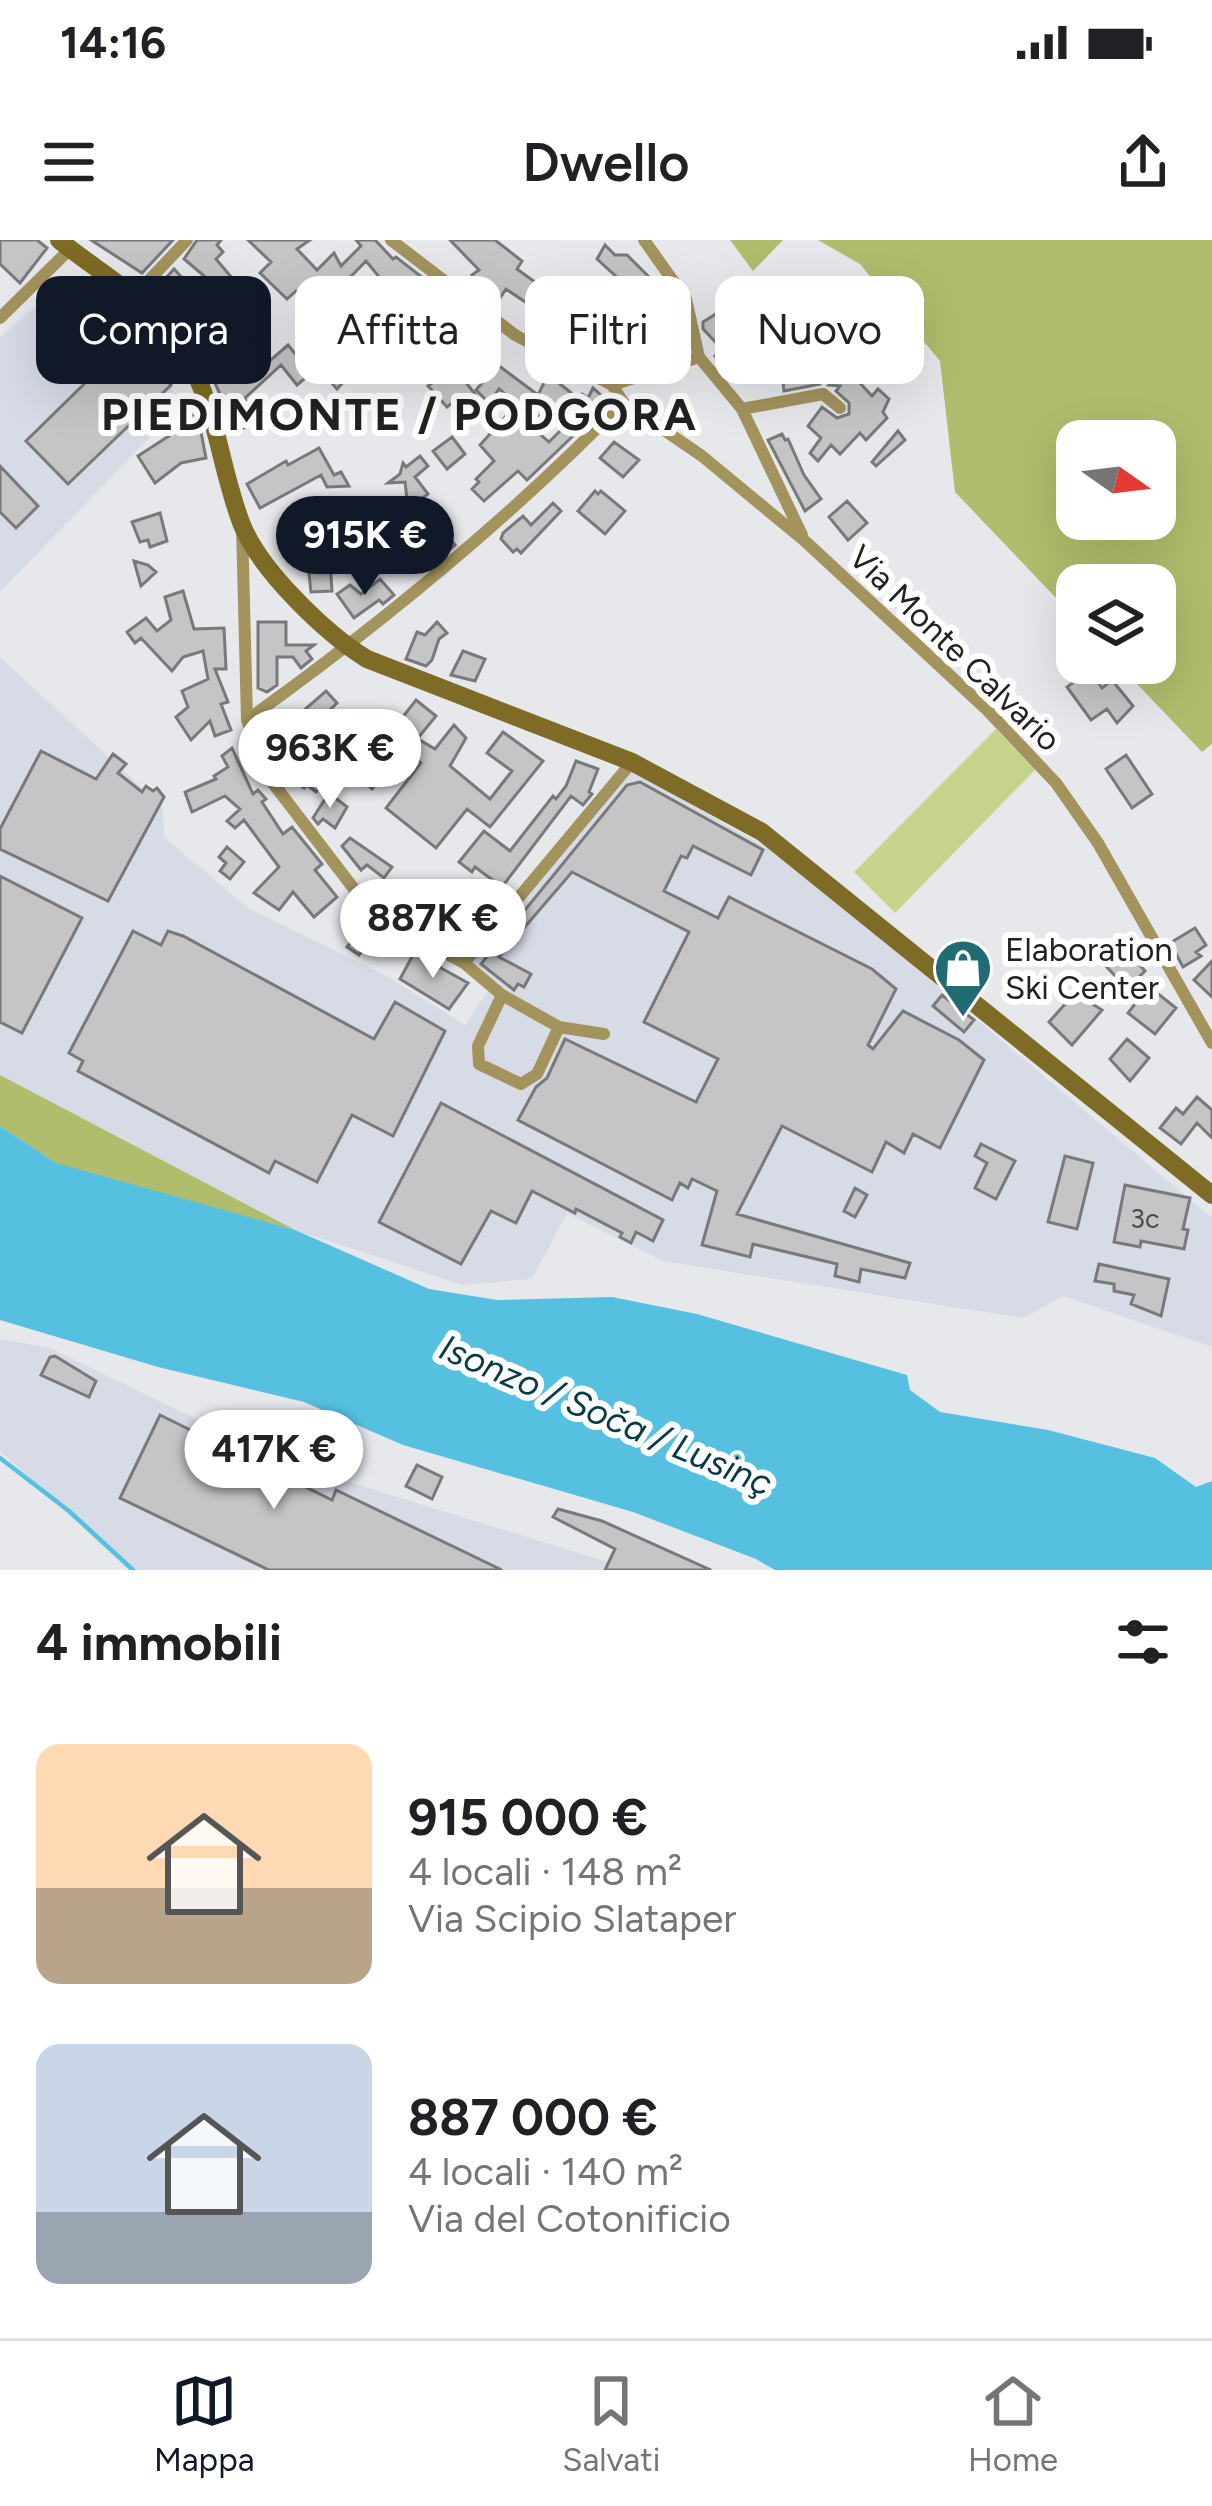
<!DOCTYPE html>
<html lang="it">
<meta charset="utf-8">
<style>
:root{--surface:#fff;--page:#f6f6f6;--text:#202124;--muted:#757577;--line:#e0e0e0;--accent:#111827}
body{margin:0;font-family:Figtree,sans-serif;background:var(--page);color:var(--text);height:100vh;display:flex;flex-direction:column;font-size:45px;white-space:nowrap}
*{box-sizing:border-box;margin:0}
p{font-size:39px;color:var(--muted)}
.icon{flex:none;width:66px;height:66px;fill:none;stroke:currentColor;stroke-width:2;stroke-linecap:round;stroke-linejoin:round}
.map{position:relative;height:1330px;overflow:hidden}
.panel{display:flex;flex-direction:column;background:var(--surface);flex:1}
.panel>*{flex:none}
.guide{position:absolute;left:36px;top:36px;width:1140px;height:108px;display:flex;gap:24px}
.needle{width:78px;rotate:104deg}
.tools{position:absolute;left:1056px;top:180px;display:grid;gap:24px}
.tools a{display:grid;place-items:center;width:120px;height:120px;border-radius:24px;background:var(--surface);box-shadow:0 12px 48px #0002;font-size:60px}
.price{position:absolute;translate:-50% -102px;padding:0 27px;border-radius:42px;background:#fff;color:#222;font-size:39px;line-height:78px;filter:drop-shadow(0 3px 6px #0008)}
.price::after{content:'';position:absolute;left:50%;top:72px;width:36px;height:27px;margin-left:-18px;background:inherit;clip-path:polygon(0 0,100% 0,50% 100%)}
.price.on{background:var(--accent);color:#fff}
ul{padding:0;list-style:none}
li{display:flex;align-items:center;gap:36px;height:300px;padding:0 36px}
li span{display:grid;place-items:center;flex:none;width:336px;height:240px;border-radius:24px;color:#555}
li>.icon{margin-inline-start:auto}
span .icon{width:144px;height:144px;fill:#fffc;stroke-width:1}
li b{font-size:51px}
h2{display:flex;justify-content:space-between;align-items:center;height:144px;padding:0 36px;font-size:51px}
.chip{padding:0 42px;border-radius:24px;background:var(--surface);box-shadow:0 12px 48px #0002;font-size:42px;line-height:108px}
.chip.on{background:var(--accent);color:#fff}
.status{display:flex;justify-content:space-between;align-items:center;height:84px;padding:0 60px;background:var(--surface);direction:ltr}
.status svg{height:33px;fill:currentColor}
header{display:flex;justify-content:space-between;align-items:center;height:156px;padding:0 36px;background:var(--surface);font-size:54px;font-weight:600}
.tabs{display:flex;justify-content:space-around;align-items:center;height:168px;border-top:3px solid var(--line);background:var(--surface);font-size:33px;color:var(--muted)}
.tabs a{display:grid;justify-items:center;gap:6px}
.tabs .on{color:var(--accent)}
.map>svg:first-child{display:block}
</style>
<div class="status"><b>14:16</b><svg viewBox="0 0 49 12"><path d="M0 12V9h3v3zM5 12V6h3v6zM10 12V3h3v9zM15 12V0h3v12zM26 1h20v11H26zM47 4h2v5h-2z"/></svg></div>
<header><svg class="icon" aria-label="menu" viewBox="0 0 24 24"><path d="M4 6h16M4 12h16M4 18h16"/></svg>Dwello<svg class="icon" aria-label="share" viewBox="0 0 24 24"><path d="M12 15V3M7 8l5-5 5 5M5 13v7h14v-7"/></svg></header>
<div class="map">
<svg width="1212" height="1330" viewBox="0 0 1212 1330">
<rect width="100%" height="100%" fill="#e6e8eb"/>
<path fill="#d7dbe5" d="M64,42L171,145L178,168L0,352V97Z
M0,417L163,567L164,597L248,668L383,734L465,785L488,751L464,730L629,529L785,618L1212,978V1107L1063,1056L1023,1078L662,1021L567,973L532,1039L463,1045L295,990L0,835Z
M0,1099L50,1108L287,1223L634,1330H129L0,1211Z"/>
<path fill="#c5d38b" d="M996,489L1035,530L895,673L854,632Z"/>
<path fill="#afbd6c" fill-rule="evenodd" d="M730,0H783L753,31Z
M818,0H1212V504L1202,512L1117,423H1155V345H1077V380L955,252L940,121L860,24ZM1155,201V279H1077V201Z
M0,835L295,990L59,925L0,886Z"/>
<path fill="#56c0e1" d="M0,886L56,923L295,990L429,1049L497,1060L612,1057L697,1074L907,1135L910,1150L940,1172L1048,1190L1155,1218L1196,1247L1212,1241V1330H775L756,1319L633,1272L403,1205L304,1162L158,1127L0,1080Z"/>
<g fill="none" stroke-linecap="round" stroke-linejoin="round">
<path stroke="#56c0e1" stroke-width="4.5" d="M0,1218L69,1271L133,1330"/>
</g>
<path fill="#c5c4c7" stroke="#79787b" stroke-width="3" fill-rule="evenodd" d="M0,0H37L47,8L20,43L0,24Z
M91,0H173L142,33Z
M197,0H221L217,5L223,12L216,19L238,45L229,57L184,19Z
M248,0H310L297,9L317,30L334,13L341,26L361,6L356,0H375L393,19L396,17L484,85L467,101L462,98L445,116L479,159L472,167L461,156L447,167L428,146L441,136L412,106L407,112L402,107L399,110L372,88L391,69L415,90L410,95L431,111L448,89L406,52L398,61L382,48L385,44L366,21L328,60L316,47L304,59L296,51L287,59L260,33L271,22Z
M450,0H495L522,21L517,29L553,55L550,64L543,74L506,49L500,58L489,52L472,35L479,30Z
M605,5L615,15H627L656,44L642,60L597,19Z
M174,29L232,92L237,98L230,104L244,125L256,117L264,126L288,105L311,133L297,145L281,125L245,158L255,183L237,191L207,126L212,122L155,50Z
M785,64L823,92L815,103L778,76Z
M571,66L597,82L592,92L585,87L581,94L577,92L570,104L555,95Z
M719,72L762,115L739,140L715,116L722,109L703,89V82Z
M675,77L684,105L667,114L622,126L613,97Z
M128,101L171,145L68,244L26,201Z
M355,117L361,123L337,149L330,141Z
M498,125L538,155L552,127L565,138L560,144L579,159L582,154L588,158L593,148L603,157L598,172L527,240L518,231L484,261L472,249L479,242L476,239L494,221L480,205L517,164L499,149L489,163L476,150ZM551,167L570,181L549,202L529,185Z
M846,128L872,156L878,149L889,159L883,172L887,178L866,200L860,193L840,214L831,205L818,221L810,213L821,198L808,186L822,167L837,178L849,174V163L836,151L840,146L829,145Z
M818,133L820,144L784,151L783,142Z
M188,171L199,182L206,218L181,223L155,243L138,216L172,194L168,190Z
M898,191L905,200L876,226L872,222Z
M782,194L785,200L788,199L804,235L821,259L805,271L768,200Z
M452,197L465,214L447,229L433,211Z
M614,202L639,220L623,237L600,218Z
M319,208L334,235L341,232L349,246L327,247L321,235L260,268L247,244L286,221L288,225Z
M420,216L428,226L415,237L428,254L404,272L397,260L407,259L405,242L388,243L400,234L403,223L406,227Z
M0,226L38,266L16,288L0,272Z
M595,251L598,254L601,251L625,271L605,294L578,271Z
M847,261L867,283L848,300L829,277Z
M553,263L561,271L521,313L517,309L513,312L501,299L503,293L523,276L531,285Z
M334,267L335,276L344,275L346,292L337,293V302L308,305L304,270Z
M160,273L167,301L150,307L148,300L140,302L132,282Z
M437,282L455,305L422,332L410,316L415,312L404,296L410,287L418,297Z
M134,321L148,325L156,332L141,346Z
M330,322L332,351L311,352L308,324Z
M380,339L394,355L383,364L379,360L354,378L337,354L350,345L361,354Z
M183,351L194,389L224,388L226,429H215L228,462L221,464L231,490L215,496L210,481L191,500L176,477L188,467L182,451L208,439L203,411L183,417L172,431L141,398L135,403L127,392L146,378L157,391L171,380L165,357Z
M258,382H286V405H314L306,411L312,419L301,428L293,417H277V445L267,452L258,448Z
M437,382L447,393L439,399L432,420L426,426L406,419L417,392L425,395Z
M463,411L485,419L475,441L451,435Z
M1090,430L1102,448L1112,440L1133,466L1117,483L1107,469L1091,480L1067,447Z
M326,451L337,463L329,471L334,475L317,491L302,472Z
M416,460L436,476L418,498L398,483Z
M278,483L287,499L292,496L323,519L339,500L354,513L365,500L393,524L372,549L340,522L316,552L307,545L304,548L297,543L295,545L283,536L296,519L274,509L264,491Z
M454,485L466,498L450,526L490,559L512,531L487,513L503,492L543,521L490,587L467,569L436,608L386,568L421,523L407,511L418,499L435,509Z
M232,508L253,554L258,550L266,559L262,562L283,594L292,587L322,624L315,630L337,657L314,677L293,652L279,670L254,653L279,627L244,580L235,588L227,581L240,569L225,556L192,572L185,552L216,539L214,536L228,527L222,516Z
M41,511L96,539L113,514L126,524L118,533L142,552L146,546L153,551L157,548L164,557L108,661L0,609V589Z
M1126,515L1152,554L1132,568L1106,529Z
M576,521L598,529L589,552L592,554L583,565L571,556L502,647L475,627L472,632L459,622L484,591L510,611L553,556L556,559L566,546Z
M640,542L763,610L751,635L693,606L687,618L681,616L664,651L718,678L729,657L872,729L896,749L868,805L873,809L903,771L959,800L984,820L940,908L913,894L904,913L886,902L872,932L782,886L737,974L910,1023L905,1038L861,1029L859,1042L835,1036L837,1024L753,1004L750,1017L702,1005L717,951L692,939L688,948L680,943L672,960L518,880L536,847L547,838L565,799L696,862L718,819L644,782L689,692L572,632L499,717L531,734L524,747L518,744L514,750L481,724L627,545Z
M329,553L347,567L335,588L323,579L318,584L313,578Z
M350,598L392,627L384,638L367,625L361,630L342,606Z
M227,607L244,622L230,639L220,631L226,623L219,617Z
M0,636L82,678L22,793L0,782Z
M389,658L437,686L432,694L382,667Z
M473,666L488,678L476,692L461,681Z
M364,687L375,694L359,715L347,707Z
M1195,688L1206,705L1196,712L1201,716L1183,727L1170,703Z
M133,691L161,705L168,691L183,696L374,799L395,762L445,791L393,896L352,875L317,942L275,921L269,933L78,831L83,821L69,813Z
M1121,704L1145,731L1138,738L1176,768L1155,794L1128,773L1138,760L1102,722Z
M414,713L468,743L449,769L400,739Z
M1212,721V757L1194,740Z
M1075,753L1102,770L1072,805L1049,782Z
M942,755L974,780L964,792L933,766Z
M1127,799L1149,818L1130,841L1110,819Z
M1197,857L1212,870V898L1197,883L1181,904L1160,888L1176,868L1183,874Z
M441,863L663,980L653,1001L636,992L631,1003L620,997L622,993L576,969L575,973L532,951L516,983L491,971L461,1024L379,982Z
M981,904L1015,921L996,959L975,948L987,923L975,916Z
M1065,916L1093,923L1077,989L1048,982Z
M1125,945L1190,958L1183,989L1188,990L1184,1009L1141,1001L1140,1007L1114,1002Z
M855,948L867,955L855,977L844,971Z
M1099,1024L1169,1039L1161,1076L1131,1064L1134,1055L1114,1051V1044L1095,1041Z
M55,1116L96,1141L89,1157L41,1135L50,1117Z
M160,1175L332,1260L336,1250L502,1330H269L120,1258Z
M417,1225L442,1237L432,1259L406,1246Z
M558,1269L602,1281L711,1330H605L615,1309L553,1277Z"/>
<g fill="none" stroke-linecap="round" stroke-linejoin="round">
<path stroke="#a3935d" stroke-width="12" d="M391,0L515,95L612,145L623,162L702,216L806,302L985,468L1056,543L1098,603L1212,803
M644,0L686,59L699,117L742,169L802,295
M136,54L187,0
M0,78L70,9
M612,145L699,117
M742,169L823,154L840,168
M242,286L247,480L269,538L374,675L464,723L502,755L559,787L604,794
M247,480C381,384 508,280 623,162
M464,723L632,522
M502,755L478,806L479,824L521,844L537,834L559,787"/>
<path stroke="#7e6b25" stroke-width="18" d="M59,0C103,36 151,59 183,110C218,168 219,226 242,285C261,331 325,393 367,419L632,522L762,592L1212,955"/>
</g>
<defs>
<g id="shop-pin" transform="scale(3)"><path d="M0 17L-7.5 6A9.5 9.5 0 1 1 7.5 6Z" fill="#216c73" stroke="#fff"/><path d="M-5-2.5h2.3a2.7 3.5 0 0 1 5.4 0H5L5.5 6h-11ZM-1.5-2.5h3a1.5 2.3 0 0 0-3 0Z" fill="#fff"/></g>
</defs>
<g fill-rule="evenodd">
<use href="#shop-pin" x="963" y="728"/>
</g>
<g text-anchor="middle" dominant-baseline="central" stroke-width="12" stroke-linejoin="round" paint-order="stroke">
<g font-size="27" fill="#4a4a4b">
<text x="1145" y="978">3c</text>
</g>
<g font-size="33" fill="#212122" stroke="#fff">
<text transform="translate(955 408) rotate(44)">Via Monte Calvario</text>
</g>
<g font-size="33" fill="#212122" stroke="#fff" text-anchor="start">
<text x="1005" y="709">Elaboration<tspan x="1005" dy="38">Ski Center</tspan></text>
</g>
<g font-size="36" font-style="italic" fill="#083a48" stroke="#fff">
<text transform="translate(606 1175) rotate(23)">Isonzo / Soča / Lusinç</text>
</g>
<g font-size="45" font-weight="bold" letter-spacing="3" fill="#212122" stroke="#fff">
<text x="400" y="174">PIEDIMONTE / PODGORA</text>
</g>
</g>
</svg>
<div class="tools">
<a><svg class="needle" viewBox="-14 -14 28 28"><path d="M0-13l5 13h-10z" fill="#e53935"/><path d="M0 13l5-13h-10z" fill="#757577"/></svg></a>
<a><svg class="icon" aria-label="layers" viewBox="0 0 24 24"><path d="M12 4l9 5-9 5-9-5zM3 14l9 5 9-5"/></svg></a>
</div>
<b class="price on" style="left:365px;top:358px">915K €</b>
<b class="price" style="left:330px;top:571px">963K €</b>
<b class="price" style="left:433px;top:741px">887K €</b>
<b class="price" style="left:274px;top:1272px">417K €</b>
<div class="guide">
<a class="chip on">Compra</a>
<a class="chip">Affitta</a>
<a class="chip">Filtri</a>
<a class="chip">Nuovo</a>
</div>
</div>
<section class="panel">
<h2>4 immobili<svg class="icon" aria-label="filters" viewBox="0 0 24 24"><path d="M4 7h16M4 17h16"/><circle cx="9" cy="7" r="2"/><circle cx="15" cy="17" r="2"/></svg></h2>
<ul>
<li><span style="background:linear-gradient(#ffd9b3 60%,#b9a48a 0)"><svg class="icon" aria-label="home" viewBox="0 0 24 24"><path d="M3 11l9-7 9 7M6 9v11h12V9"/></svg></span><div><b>915 000 €</b><p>4 locali · 148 m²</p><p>Via Scipio Slataper</p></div></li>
<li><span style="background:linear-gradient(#c9d6e8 70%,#9aa5b1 0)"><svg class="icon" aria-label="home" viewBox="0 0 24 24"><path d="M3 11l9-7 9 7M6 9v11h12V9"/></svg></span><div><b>887 000 €</b><p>4 locali · 140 m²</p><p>Via del Cotonificio</p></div></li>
</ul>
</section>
<nav class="tabs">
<a class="on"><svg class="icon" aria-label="map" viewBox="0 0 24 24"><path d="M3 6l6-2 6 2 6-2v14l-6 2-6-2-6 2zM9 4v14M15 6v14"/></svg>Mappa</a>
<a><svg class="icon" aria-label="saved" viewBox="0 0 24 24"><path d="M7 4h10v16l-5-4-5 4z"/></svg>Salvati</a>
<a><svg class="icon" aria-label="home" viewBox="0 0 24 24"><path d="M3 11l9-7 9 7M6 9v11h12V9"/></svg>Home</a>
</nav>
